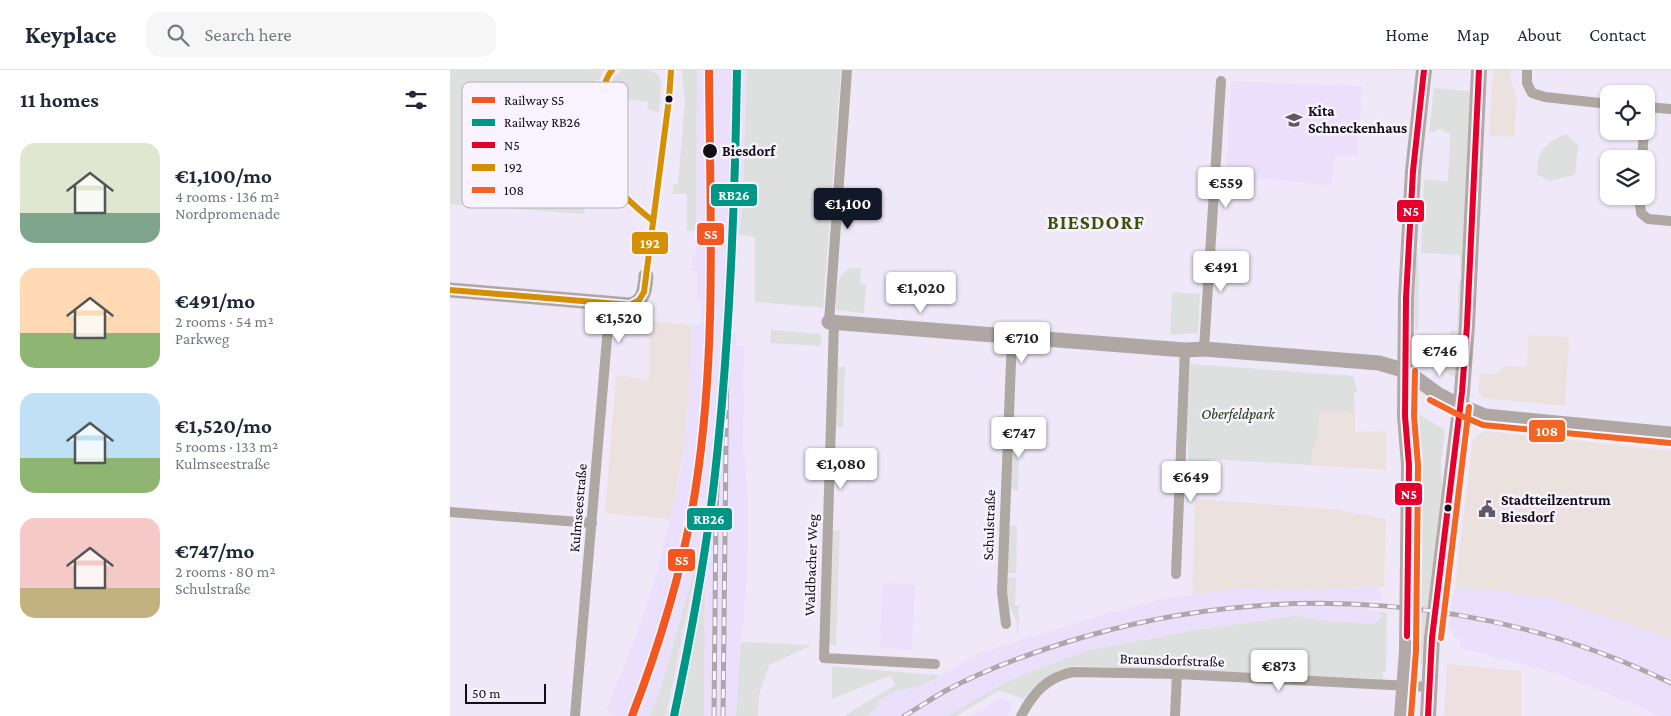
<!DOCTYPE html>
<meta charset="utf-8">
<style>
:root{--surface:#fff;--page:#f6f6f7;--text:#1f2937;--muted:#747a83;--line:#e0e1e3;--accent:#111827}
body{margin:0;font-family:"Crimson Pro",serif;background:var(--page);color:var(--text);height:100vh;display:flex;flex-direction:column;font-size:19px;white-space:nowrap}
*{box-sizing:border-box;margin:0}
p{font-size:16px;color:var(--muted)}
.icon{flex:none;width:28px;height:28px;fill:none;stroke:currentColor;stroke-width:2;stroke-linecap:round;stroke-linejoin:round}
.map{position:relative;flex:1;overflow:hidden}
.drawer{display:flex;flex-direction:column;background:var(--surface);width:450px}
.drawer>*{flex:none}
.buttons{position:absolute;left:1150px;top:15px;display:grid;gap:10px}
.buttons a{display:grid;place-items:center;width:55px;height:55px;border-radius:10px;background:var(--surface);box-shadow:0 1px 4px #0004;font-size:25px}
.scale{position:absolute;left:15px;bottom:12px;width:81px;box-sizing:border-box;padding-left:5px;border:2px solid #120e17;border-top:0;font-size:14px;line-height:18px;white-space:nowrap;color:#120e17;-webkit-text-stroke:4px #f8f3ff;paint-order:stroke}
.price{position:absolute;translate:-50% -42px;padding:0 11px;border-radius:5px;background:#fff;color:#222;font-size:16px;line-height:32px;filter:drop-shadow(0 1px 2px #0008)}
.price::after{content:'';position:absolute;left:50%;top:30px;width:15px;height:11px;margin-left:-8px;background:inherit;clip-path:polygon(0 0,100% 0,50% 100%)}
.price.selected{background:var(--accent);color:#fff}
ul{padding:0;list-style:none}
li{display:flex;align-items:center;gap:15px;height:125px;padding:0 20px}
li span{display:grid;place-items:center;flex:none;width:140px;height:100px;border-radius:15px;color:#555}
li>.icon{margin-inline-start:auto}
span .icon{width:60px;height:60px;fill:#fffc;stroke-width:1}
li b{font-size:21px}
h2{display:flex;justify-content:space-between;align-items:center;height:60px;padding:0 20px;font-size:21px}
header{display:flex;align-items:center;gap:30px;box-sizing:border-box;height:70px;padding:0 25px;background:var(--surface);border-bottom:1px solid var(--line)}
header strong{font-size:24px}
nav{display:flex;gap:28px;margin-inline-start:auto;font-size:18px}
.search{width:350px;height:45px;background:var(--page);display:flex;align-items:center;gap:12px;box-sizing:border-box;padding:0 18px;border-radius:15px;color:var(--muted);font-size:19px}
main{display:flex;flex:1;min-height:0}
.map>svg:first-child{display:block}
</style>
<header>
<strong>Keyplace</strong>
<div class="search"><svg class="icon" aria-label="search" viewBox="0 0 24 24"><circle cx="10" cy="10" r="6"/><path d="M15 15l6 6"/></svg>Search here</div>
<nav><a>Home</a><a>Map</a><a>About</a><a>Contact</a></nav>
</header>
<main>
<section class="drawer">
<h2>11 homes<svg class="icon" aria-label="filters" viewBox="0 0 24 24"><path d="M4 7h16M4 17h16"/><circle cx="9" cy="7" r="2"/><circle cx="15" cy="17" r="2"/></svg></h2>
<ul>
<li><span style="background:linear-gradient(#dfe7d0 70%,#7fa58c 0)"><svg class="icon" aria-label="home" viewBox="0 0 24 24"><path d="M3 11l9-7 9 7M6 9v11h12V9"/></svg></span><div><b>€1,100/mo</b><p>4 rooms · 136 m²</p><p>Nordpromenade</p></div></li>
<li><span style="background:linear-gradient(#ffd9b3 65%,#8fb573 0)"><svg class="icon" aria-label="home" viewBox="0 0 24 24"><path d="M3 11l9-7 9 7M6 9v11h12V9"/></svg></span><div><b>€491/mo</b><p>2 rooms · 54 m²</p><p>Parkweg</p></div></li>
<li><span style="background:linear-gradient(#bfe0f5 65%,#8fb573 0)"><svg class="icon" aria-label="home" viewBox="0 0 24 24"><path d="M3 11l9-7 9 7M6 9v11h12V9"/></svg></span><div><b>€1,520/mo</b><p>5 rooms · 133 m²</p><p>Kulmseestraße</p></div></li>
<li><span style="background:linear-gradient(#f6c9c9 70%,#c2b280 0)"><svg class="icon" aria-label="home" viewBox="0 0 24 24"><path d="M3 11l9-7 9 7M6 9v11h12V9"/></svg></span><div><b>€747/mo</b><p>2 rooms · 80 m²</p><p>Schulstraße</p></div></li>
</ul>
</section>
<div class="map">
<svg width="1221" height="646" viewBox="0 0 1221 646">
<rect width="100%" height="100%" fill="#efe8f9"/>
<path fill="#ebe2df" d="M1043,0H1061L1060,10L1067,27L1064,67L1039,66Z
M200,251L242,255L239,323L234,379L220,449L155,443L166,305L199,310Z
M1078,265L1119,267L1115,336L1033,328L1028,322L1030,303L1045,304L1055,296L1077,297Z
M869,342H897V344H905V362L936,361V400L861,395L863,377L868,370Z
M1034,361L1094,367L1095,364L1112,366L1113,369L1221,381V570L1190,558L1005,516L1023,370Z
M745,429L884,439L936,449L934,517L914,516L900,518L839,520L795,518L742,525Z"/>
<path fill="#eee0e0" d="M997,594L1071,601V646H994Z"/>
<path fill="#ebe0fb" d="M247,0H297L292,143L289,164L283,261L286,263V276H294L293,374L298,431L297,502L286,646H254L255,505L228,646H216L221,629L248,489L210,622L199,646H166L156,640L185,569L208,500L232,395L239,323L242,255H251L252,232L247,231V201H242V185H245L246,183Z
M781,11L912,16L907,85H885L882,115L776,106Z
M432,513L465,515L462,580L430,578Z
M922,516H927L932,522V531L918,530V540L931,542V548L925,554L875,551L845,546L741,561L635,581L562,609L497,646H416L426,639L430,630L447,621L470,616L530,583L655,544L717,528L795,518L839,520L900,518Z
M1005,516L1096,527L1190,558L1221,570V646H1209L1184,634L1105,603L1010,578L1011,569L1004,567L998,556Z
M551,628L563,633L557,646H520Z"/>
<path fill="#dde0de" d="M0,0H153L150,10H145L134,144L0,134Z
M172,0C215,0 213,0 209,42L202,41L197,38L198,32L161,27L163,8Z
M232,0H247L246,161H237V124H223V114H228L235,32Z
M297,0H391L373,238L305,232V168L297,165L291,166L289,164L292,143Z
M984,18L1020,21L1013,198L1010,201V185L971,183L974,110L998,111L1000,63H996L992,59L987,60L985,62H979Z
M1116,64L1128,75L1125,105L1099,111L1087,104C1087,80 1095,73 1116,64Z
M971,93L972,98L967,178L969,212L968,260H965L964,222Z
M402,198H411L410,214L416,215L414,243L386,240C387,224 384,204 402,198Z
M1009,209L1012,211L1006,307L1001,306L971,286L972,264L1000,265V261H1007Z
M722,222L750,224L748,263L720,265Z
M321,260L371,264V276L320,273Z
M740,294L903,306L908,322H904L905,344H897V342H869L868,370L863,377L861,395L760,389L758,418L740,419L737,354Z
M387,297H395L393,357H385Z
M964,341L995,360L991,392L992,420L973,593L965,598L962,595Z
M565,356H570L568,421L561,419L560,415L562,359Z
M559,455L567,456L566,503H557Z
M390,460L386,576L380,574L378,569L382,461Z
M250,480L216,646H199L210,622Z
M255,501L254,646H228L232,631Z
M557,507L566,508L565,536H569L568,566H567V552L557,531Z
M931,542L937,543L936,602H933V609L624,596C604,601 586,611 574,629L552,621H548L506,646H497L562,609L635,581L741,561L845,546L875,551L924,554L931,548Z
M291,572L362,575L319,595L309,625L308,646H286Z
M382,596L484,605L490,606L470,616L446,621L430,630L426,639L416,646H394L445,615L441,606H439L382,629Z"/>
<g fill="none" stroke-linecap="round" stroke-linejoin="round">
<path stroke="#afa7a1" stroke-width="10" d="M1077,0V13L1082,23L1095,27L1159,34
M1196,37L1221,39
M1192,89L1194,61
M1189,126L1191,143L1198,149L1221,151
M379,252L397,0
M384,252L374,588L485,594
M754,279L771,11
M0,442L142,453
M726,504L735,280
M556,554L552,522L562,267
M125,646L160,233
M571,646C583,623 597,607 623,602L727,604L979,617
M725,646L727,604"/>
<path stroke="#aea7a3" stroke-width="15" d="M0,220L180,235C194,232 195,219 196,206
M379,252L735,280L754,279L929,293L956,301L989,325L1010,336L1035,346L1221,364"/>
<path stroke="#b3a9a7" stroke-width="16" d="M952,646L957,581L959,395L955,346L956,228L963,101L974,0
M978,646L982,568L1012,322L1017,255L1029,0"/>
<g stroke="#aca7aa" stroke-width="5">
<path id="rail" d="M264,646L266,441L268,396
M273,646L277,281
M454,646C468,638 481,629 495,621C540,597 589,580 637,566C830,511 1040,525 1221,613"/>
</g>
<use href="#rail" stroke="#f8f3ff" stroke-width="3" stroke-dasharray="9" stroke-linecap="butt"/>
<g stroke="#f8f3ff" stroke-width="10">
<path id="bus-1" d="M957,566L959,395L955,346L956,228L963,101L974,0
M978,646L982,568L1012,322L1017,255L1029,0"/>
</g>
<g stroke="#f8f3ff" stroke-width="10">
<path id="bus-2" d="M162,0C152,13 152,29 151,44C150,58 146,73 149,87C153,109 185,137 203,151
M0,220L180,235L189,230L194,222L219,29L221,0"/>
</g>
<g stroke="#f8f3ff" stroke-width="10">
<path id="bus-3" d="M980,330L1007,344L1033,355L1220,373
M991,568L1019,337
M961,646L966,581L968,395L964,346L965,301"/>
</g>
<use href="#bus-1" stroke="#e4002b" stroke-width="6"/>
<use href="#bus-2" stroke="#d58f03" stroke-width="6"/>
<use href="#bus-3" stroke="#f26522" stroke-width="6"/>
<g stroke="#f8f3ff" stroke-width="11">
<path id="rail-1" d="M182,646C211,571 234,496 246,416C267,279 260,139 259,0"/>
</g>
<g stroke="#f8f3ff" stroke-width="11">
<path id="rail-2" d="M224,646C241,566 256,485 265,404C280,269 285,135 287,0"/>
</g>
<use href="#rail-1" stroke="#f25721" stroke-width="8"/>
<use href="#rail-2" stroke="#009686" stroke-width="8"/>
</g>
<defs>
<g id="school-bare" transform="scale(1.35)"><path d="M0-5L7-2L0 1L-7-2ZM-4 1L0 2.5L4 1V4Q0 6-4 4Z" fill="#5f5a66" stroke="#f8f3ff" stroke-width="2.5" paint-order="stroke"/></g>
<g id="civic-bare" transform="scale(1.35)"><path d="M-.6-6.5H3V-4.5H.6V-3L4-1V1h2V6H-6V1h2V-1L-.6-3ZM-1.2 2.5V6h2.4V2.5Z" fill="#5f5a66" stroke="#f8f3ff" stroke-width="2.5" paint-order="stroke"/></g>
</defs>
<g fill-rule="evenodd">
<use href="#school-bare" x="844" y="50"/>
<use href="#civic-bare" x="1037" y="439"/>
</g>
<g fill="#120e17" stroke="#f8f3ff" stroke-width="2">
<circle cx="219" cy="29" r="4.5"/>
<circle cx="260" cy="81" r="8"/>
<circle cx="998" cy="438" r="4.5"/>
</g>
<g text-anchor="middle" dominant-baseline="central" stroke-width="5" stroke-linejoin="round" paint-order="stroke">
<g font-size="15" font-weight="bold" fill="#120e17" stroke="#f8f3ff" text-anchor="start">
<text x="858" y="41">Kita<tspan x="858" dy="17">Schneckenhaus</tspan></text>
<text x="1051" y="430">Stadtteilzentrum<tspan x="1051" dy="17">Biesdorf</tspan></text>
</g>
<g font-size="15" font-weight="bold" fill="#120e17" stroke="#f8f3ff" text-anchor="start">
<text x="272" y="81">Biesdorf</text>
</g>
<g font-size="15" font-style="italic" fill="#21370a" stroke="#f8f3ff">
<text x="788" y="344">Oberfeldpark</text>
</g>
<g font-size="15" fill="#120e17" stroke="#f8f3ff">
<text transform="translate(128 438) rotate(-85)">Kulmseestraße</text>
<text transform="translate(539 455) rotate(-88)">Schulstraße</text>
<text transform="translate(361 495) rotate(-88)">Waldbacher Weg</text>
<text transform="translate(722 590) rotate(2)">Braunsdorfstraße</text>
</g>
<g font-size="20" font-weight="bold" letter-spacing="1" fill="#3a5205" stroke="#f8f3ff">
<text x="646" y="152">BIESDORF</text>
</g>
</g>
<rect x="12" y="12" width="166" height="126" rx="8" fill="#f8f3ff" stroke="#b3aeb9" stroke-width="1"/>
<rect x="22" y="27" width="23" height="6" fill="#f25721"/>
<rect x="22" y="49" width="23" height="7" fill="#009686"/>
<rect x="22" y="72" width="23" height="6" fill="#e4002b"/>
<rect x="22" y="94" width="23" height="7" fill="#d58f03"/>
<rect x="22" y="117" width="23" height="6" fill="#f26522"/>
<g font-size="14" fill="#120e17">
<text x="54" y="35">Railway S5</text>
<text x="54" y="57">Railway RB26</text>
<text x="54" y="80">N5</text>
<text x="54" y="102">192</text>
<text x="54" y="125">108</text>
</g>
<g stroke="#f8f3ff" stroke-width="2">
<rect x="260" y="113" width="48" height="24" rx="5" fill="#009686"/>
<rect x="946" y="129" width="29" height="24" rx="5" fill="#e4002b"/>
<rect x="246" y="152" width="29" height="24" rx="5" fill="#f25721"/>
<rect x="181" y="161" width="38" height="24" rx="5" fill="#d58f03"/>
<rect x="1078" y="349" width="38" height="24" rx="5" fill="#f26522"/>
<rect x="944" y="412" width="29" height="24" rx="5" fill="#e4002b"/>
<rect x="236" y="437" width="47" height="24" rx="5" fill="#009686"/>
<rect x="217" y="478" width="29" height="24" rx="5" fill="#f25721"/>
</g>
<g font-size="14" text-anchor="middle" font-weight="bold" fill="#fff">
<text x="284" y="130">RB26</text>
<text x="961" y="146">N5</text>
<text x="261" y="169">S5</text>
<text x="200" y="178">192</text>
<text x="1097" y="366">108</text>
<text x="959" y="429">N5</text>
<text x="259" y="454">RB26</text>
<text x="232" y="495">S5</text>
</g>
</svg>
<div class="buttons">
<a><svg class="icon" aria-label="locate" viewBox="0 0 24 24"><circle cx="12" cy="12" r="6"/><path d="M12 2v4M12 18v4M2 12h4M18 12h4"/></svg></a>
<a><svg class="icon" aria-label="layers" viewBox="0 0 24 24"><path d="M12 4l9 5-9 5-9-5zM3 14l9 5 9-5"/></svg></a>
</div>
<div class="scale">50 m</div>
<b class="price" style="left:776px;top:139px">€559</b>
<b class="price selected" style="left:398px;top:160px">€1,100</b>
<b class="price" style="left:771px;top:223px">€491</b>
<b class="price" style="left:471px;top:244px">€1,020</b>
<b class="price" style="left:169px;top:274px">€1,520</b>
<b class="price" style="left:572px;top:294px">€710</b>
<b class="price" style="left:990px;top:307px">€746</b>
<b class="price" style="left:569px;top:389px">€747</b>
<b class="price" style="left:391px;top:420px">€1,080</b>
<b class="price" style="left:741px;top:433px">€649</b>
<b class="price" style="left:829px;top:622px">€873</b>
</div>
</main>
